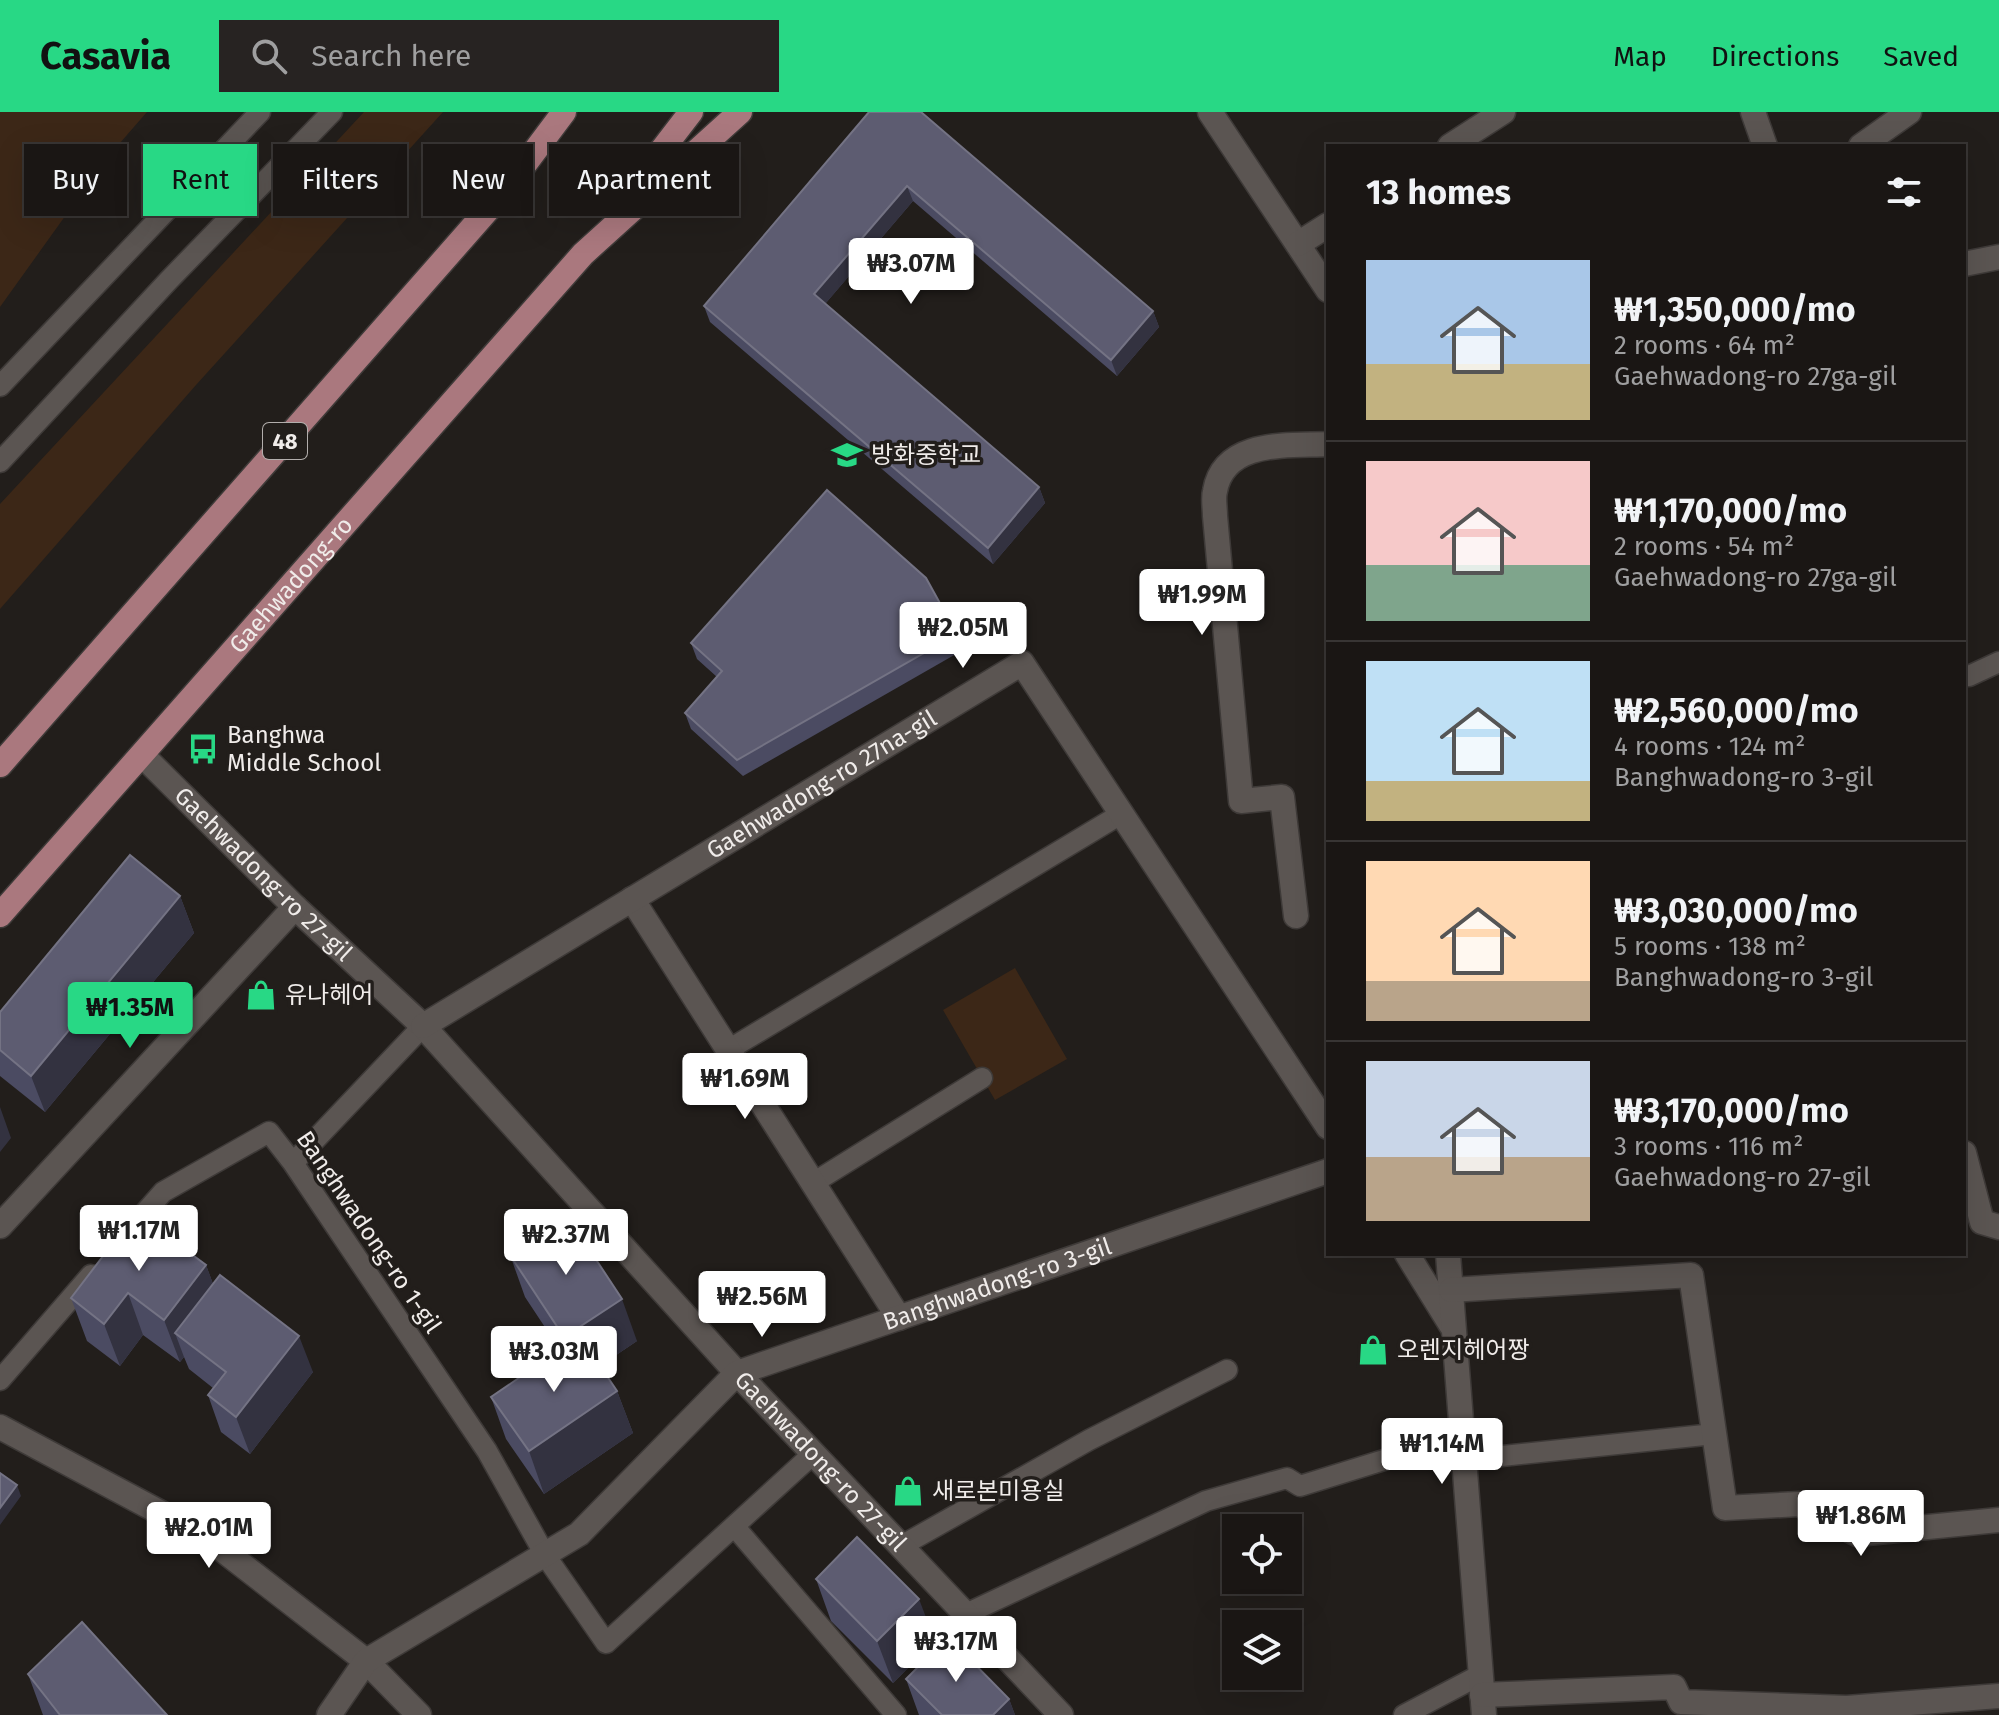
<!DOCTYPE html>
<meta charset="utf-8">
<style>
:root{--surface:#1a1614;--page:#272322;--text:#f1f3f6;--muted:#9f9fa0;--line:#383534;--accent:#28d885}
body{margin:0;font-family:"Fira Sans","Noto Sans KR",sans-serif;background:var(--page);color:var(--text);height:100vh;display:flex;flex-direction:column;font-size:30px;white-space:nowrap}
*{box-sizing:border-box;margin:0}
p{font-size:26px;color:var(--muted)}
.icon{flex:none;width:44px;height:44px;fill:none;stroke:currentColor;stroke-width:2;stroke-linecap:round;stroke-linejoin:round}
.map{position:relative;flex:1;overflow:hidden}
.side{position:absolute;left:1326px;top:32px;width:640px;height:1112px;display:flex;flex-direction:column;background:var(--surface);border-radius:0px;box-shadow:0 8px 32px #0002,0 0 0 2px var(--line)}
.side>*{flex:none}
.top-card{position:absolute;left:24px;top:32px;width:760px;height:72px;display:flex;gap:16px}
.buttons{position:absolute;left:1222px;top:1402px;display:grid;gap:16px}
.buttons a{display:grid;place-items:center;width:80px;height:80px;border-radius:0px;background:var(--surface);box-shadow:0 8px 32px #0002,0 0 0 2px var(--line);font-size:40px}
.price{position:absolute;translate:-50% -68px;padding:0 18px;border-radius:8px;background:#fff;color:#222;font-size:26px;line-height:52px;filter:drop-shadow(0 2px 4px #0008)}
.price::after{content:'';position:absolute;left:50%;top:48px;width:24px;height:18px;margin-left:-12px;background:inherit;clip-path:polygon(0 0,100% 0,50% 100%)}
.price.on{background:var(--accent);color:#111}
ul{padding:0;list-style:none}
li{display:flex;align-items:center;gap:24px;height:200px;padding:0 40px}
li+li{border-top:2px solid var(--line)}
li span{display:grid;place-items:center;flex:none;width:224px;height:160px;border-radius:0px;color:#555}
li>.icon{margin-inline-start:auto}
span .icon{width:96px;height:96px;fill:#fffc;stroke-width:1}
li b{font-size:34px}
h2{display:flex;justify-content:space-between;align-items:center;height:96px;padding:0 40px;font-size:34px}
.pill{padding:0 28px;border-radius:0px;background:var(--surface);box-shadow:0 8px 32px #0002,0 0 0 2px var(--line);font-size:28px;line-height:72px}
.pill.on{background:var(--accent);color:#111}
header{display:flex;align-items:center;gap:48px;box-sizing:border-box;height:112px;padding:0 40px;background:var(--accent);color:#111}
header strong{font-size:38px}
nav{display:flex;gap:44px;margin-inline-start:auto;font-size:28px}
.search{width:560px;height:72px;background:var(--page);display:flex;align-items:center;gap:20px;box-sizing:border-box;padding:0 28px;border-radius:0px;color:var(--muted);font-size:30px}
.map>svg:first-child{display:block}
</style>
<header>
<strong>Casavia</strong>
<div class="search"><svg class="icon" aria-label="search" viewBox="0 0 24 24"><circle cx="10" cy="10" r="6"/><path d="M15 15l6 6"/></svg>Search here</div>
<nav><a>Map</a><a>Directions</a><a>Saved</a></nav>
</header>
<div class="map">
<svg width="1999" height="1603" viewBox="0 0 1999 1603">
<rect width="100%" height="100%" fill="#221e1b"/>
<path fill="#3c2717" d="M0,0H147L106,47L0,195Z
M364,0H443L196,273L0,497V392Z
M1015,856L1067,947L995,988L943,898Z"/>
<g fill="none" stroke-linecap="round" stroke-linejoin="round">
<g stroke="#3e3a38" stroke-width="23">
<path id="service" d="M0,274L260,0
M0,350L169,168L332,0
M1969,564L1999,550
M728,938L1121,702
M293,1051L423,914
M813,1071L982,966
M125,1123L163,1080L269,1020L293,1051L487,1339L545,1443L606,1531L813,1342
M0,1268L91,1163
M734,1414L896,1603
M901,1434L1089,1328L1227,1258
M966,1502L1206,1389L1287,1366L1300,1374L1413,1339L1464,1348L1714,1322
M1404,1603L1480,1563"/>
</g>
<g stroke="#3e3a38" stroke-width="27">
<g id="minor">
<path d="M1210,0L1328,178"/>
<path d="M1753,0L1765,34"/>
<path d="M1450,34L1503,0"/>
<path d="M1861,34L1909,0"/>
<path d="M1298,132L1328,113"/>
<path d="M1964,152L1999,145"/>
<path id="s1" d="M142,643L295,795L423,914L737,1261L1061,1603"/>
<path d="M632,787L899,1206"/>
<path d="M1296,804L1282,685L1241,689L1215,404C1215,396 1213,386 1215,379C1224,327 1289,334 1328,332"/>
<path id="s2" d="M423,914L1022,551L1328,1015"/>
<path d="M1964,1041L1982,1110L1999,1115"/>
<path d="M0,1114L295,795"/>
<path d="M1407,1142L1451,1213"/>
<path d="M1448,1142L1484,1603"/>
<path d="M1451,1178L1691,1163L1725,1396L1799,1392L1857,1422L1999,1408"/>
<path d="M0,1315L206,1425L366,1549L419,1603"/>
<path d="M1482,1583L1674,1575L1681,1590L1847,1596L1999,1584"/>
<path id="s3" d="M329,1603L366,1549L579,1422L737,1261L1328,1059"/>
</g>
</g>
<g stroke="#3e3a38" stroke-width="27">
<g id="primary">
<path d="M618,95L691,0"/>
<path d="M0,653L507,76L564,0"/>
<path id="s4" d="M0,803L583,142L740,0"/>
</g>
</g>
<use href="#service" stroke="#5b5552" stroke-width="20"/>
<use href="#minor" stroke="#5b5552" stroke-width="24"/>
<use href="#primary" stroke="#aa787e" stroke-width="24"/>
</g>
<path fill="#4b4b62" d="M869,0L1153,199L1159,215L1117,264L913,89L825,192L1039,375L1045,391L993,452L710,210L704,194Z
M957,522L963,538L743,664L691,617L685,601L717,565L697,547L691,531Z
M180,784L194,821L45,1000L0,964V900Z
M510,1143L637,1229L600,1254L617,1279L633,1321L544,1382L506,1327L491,1285L560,1238L525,1185Z
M206,1153L213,1172L313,1260L250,1342L221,1320L208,1283L213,1276L189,1257L184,1245L180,1250L143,1223L120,1254L87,1229L71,1186Z
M816,1467L935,1529L893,1571L831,1509Z
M28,1562L167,1603H43Z
M906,1567L1009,1587L1015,1603H919Z"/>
<path fill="#333240" d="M907,74L913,89L820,198L814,182Z
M1153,199L1159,215L1117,264L1111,248Z
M1039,375L1045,391L993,452L988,436Z
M180,784L194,821L45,1000L31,964Z
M0,995L11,1026L0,1040Z
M206,1153L222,1196L175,1221L184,1245L180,1250L164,1208Z
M128,1181L143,1223L120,1254L104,1212Z
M622,1187L637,1229L579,1268L564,1225Z
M299,1224L313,1260L250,1342L236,1305Z
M617,1279L633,1321L544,1382L529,1339Z
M17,1373L21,1384L0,1413V1396Z
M919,1487L935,1529L893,1571L877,1529Z
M1009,1587L1015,1603H993Z"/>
<path fill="#5d5c71" stroke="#747384" stroke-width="2" d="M869,0H921L1153,199L1111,248L907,74L814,182L1039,375L988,436L704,194Z
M827,378L926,466L957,522L737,648L685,601L722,559L691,531Z
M130,743L180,784L31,964L0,938V900Z
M136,1101L206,1153L164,1208L128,1181L104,1212L71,1186Z
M568,1105L622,1187L564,1225L510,1143Z
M220,1163L299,1224L236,1305L208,1283L226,1260L175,1221Z
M580,1224L617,1279L529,1339L491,1285Z
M0,1361L17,1373L0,1396Z
M857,1425L919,1487L877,1529L816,1467Z
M82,1510L167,1603H60L28,1562Z
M948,1525L1009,1587L993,1603H942L906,1567Z"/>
<defs>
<g id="school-bare" transform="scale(2.4)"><path d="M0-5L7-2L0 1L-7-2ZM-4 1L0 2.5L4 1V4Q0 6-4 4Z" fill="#28d885" stroke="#221e1b" stroke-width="2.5" paint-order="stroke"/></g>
<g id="bus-bare" transform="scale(2.4)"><path d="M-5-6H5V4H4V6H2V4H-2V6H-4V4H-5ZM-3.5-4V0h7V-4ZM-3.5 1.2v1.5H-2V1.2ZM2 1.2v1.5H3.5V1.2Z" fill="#28d885" stroke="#221e1b" stroke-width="2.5" paint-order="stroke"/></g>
<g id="shop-bare" transform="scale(2.4)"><path d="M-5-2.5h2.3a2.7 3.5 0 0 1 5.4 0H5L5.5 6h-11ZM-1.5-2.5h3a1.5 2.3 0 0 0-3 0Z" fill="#28d885" stroke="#221e1b" stroke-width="2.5" paint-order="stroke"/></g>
</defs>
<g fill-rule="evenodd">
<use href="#school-bare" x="847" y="343"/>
<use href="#bus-bare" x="203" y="637"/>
<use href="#shop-bare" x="261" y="883"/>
<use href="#shop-bare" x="1373" y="1238"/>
<use href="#shop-bare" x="908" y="1379"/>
</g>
<g text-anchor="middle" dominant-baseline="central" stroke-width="7" stroke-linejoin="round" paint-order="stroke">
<rect fill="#221e1b" stroke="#b2aeac" stroke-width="2" x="263" y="311" width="44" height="36" rx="6"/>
<g font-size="22" font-weight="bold" fill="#f0ecea">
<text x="285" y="329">48</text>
</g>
<g font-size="24" fill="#f0ecea" stroke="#221e1b" text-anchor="start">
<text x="871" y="343">방화중학교</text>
<text x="227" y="623">Banghwa<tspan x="227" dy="28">Middle School</tspan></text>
<text x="285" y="883">유나헤어</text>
<text x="1397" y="1238">오렌지헤어짱</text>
<text x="932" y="1379">새로본미용실</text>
</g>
<g font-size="24" fill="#f0ecea" stroke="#221e1b">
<text stroke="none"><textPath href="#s4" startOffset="440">Gaehwadong-ro</textPath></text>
<text stroke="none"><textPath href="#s2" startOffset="466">Gaehwadong-ro 27na-gil</textPath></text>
<text stroke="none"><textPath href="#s1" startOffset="170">Gaehwadong-ro 27-gil</textPath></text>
<text transform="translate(369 1120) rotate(56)">Banghwadong-ro 1-gil</text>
<text stroke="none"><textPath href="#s3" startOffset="814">Banghwadong-ro 3-gil</textPath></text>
<text stroke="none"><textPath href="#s1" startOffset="980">Gaehwadong-ro 27-gil</textPath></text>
</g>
</g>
</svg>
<div class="buttons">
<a><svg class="icon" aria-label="locate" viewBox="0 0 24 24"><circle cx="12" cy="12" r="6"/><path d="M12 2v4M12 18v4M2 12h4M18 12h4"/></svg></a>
<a><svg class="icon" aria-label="layers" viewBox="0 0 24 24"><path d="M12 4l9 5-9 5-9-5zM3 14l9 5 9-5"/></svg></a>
</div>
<b class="price" style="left:911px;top:194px">₩3.07M</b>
<b class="price" style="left:1202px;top:525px">₩1.99M</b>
<b class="price" style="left:963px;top:558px">₩2.05M</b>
<b class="price on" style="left:130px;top:938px">₩1.35M</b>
<b class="price" style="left:745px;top:1009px">₩1.69M</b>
<b class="price" style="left:139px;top:1161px">₩1.17M</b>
<b class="price" style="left:566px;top:1165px">₩2.37M</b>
<b class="price" style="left:762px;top:1227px">₩2.56M</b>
<b class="price" style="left:554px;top:1282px">₩3.03M</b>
<b class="price" style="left:1442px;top:1374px">₩1.14M</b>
<b class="price" style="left:1861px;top:1446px">₩1.86M</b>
<b class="price" style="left:209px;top:1458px">₩2.01M</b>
<b class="price" style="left:956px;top:1572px">₩3.17M</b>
<div class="top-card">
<a class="pill">Buy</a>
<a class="pill on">Rent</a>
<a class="pill">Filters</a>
<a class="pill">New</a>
<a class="pill">Apartment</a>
</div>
<section class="side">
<h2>13 homes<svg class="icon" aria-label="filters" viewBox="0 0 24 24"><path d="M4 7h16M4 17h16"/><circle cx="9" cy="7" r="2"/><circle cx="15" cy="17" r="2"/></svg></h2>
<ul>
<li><span style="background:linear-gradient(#a9c7e8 65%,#c2b280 0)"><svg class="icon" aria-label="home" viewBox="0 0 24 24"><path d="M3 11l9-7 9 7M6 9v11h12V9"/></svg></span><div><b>₩1,350,000/mo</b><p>2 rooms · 64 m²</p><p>Gaehwadong-ro 27ga-gil</p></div></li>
<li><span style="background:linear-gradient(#f6c9c9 65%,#7fa58c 0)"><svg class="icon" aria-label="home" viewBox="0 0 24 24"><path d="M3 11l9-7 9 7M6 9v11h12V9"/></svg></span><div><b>₩1,170,000/mo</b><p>2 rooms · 54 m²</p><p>Gaehwadong-ro 27ga-gil</p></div></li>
<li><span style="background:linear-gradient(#bfe0f5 75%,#c2b280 0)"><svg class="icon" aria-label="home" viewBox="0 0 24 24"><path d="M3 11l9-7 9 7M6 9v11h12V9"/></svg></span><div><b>₩2,560,000/mo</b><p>4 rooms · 124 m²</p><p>Banghwadong-ro 3-gil</p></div></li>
<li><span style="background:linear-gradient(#ffd9b3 75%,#b9a48a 0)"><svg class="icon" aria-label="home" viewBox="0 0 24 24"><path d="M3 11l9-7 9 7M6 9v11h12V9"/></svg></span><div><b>₩3,030,000/mo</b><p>5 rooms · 138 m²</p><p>Banghwadong-ro 3-gil</p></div></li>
<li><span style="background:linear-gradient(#c9d6e8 60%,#b9a48a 0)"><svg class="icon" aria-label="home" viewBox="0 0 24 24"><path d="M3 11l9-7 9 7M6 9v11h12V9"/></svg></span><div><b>₩3,170,000/mo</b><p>3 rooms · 116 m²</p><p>Gaehwadong-ro 27-gil</p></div></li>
</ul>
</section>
</div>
